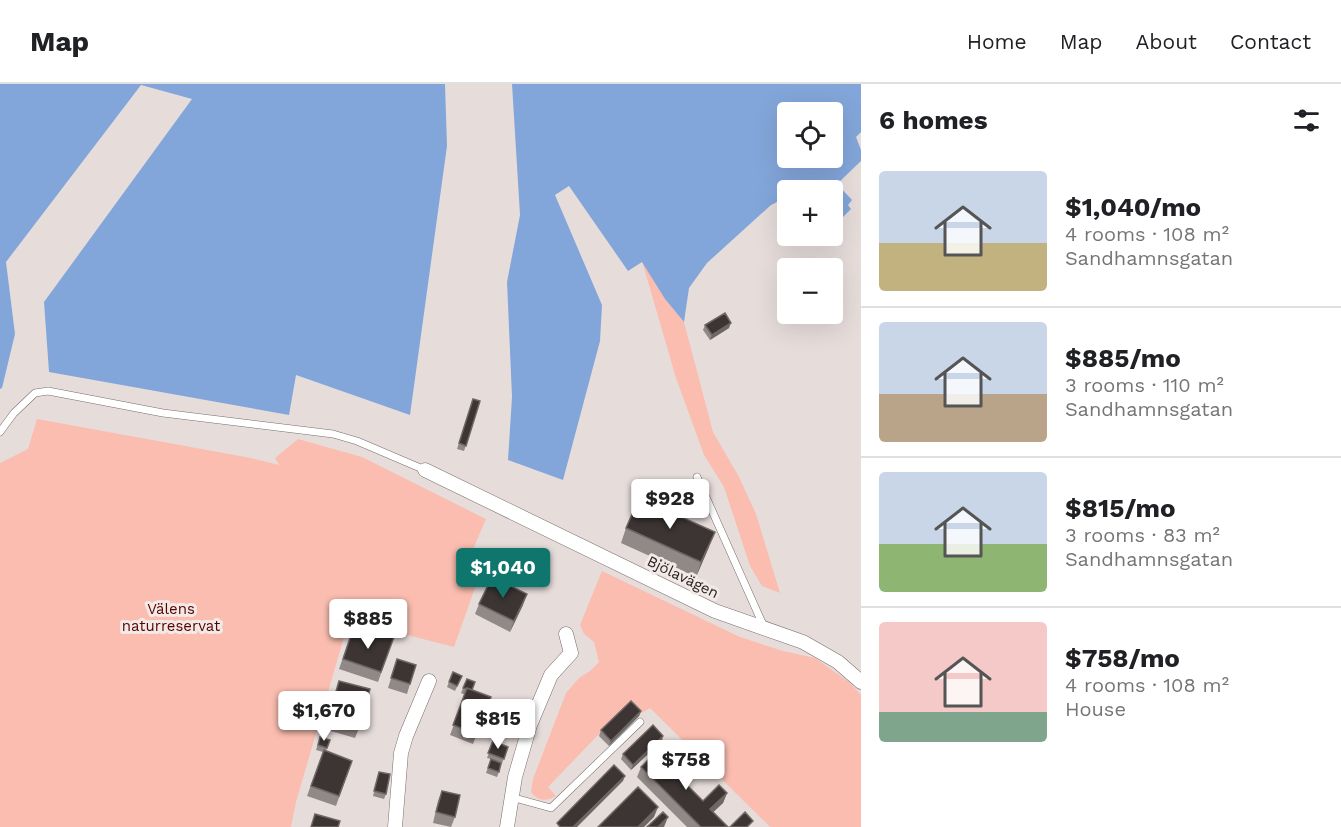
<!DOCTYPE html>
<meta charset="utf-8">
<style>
:root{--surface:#fff;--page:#f6f6f6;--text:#202124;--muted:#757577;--line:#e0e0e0;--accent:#0f766e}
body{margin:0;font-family:"Work Sans",sans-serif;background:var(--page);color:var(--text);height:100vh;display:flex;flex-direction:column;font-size:22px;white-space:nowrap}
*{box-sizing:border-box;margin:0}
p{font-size:20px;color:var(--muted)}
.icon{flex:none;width:33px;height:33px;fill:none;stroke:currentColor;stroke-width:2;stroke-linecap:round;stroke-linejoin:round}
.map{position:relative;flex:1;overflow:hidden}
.side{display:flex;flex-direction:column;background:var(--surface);width:480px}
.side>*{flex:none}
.fabs{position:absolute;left:777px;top:18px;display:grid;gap:12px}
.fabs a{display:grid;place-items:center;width:66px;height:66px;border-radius:6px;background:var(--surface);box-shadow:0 6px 24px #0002;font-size:30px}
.price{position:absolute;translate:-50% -51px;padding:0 14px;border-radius:6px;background:#fff;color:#222;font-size:20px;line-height:39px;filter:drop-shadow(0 2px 3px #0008)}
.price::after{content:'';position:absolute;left:50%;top:36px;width:18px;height:14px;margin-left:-9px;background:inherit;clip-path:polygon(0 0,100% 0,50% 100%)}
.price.current{background:var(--accent);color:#fff}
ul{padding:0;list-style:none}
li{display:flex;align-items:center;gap:18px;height:150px;padding:0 18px}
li+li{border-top:2px solid var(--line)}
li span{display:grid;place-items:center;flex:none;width:168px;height:120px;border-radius:6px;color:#555}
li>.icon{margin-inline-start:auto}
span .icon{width:72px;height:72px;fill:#fffc;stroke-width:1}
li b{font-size:26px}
h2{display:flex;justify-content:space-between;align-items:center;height:72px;padding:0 18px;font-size:26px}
header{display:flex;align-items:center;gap:36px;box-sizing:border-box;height:84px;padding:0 30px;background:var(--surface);border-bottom:2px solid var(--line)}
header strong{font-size:28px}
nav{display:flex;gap:33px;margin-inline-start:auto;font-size:21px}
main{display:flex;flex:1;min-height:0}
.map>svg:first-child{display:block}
</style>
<header>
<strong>Map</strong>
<nav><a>Home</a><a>Map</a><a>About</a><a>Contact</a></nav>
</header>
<main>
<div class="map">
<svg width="861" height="743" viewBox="0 0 861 743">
<rect width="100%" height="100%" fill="#e6dddb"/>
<path fill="#fabdb0" d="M642,177L665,215L684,238L713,348L739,393L756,430L780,509L762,502L750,482L724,403L704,371L676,294Z
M37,335L251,374L279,381L275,374L298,355L362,373L486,435L470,472L481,487L454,563L349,536L296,718L291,743H0V379L28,365Z
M602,487L740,553L783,567L815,574L849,598L861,611V743H770L650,624L640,630L629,619L548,703L556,712C547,717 538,718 531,708L533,695L566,609L579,594L590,587L599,578L594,558L584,550L580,541Z"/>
<path fill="#83a6da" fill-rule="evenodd" d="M0,0H445L447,62L410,331L296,291L289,331L49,288L44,218L192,15L141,1L6,178L15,250L2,304L0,305Z
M512,0H861V48L856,53L861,66V77L837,100L852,116L848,121L851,125L843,133L833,120L832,106H820L817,103C809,103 798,102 791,105C785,108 780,118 771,121L707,179L689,204L684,238L665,215L642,178L628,187L569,102L555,111L602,221L600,257L563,396L508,376L512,313L507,198L520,131ZM788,28H832V74H788Z"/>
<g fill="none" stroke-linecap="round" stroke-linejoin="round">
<g stroke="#776e6d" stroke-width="8">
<path id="lane" d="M0,348L14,329L35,309L48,307L163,329L333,350L357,357L425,386
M697,393L764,543
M511,713L551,724L640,638"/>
</g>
<g stroke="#776e6d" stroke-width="15">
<path id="street" d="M425,386L715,527L803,558L838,578L861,598
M395,743L401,669L406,652L429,597
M507,743L515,693L530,641L551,591L571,569L566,550"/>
</g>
<use href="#lane" stroke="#fff" stroke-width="7"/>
<use href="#street" stroke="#fff" stroke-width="14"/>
</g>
<path fill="#918987" d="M705,241L729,244L710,256L703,246Z
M473,315L480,317L464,367L457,365Z
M626,444L709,463L696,493L621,459Z
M479,520L523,521L510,548L475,530Z
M353,545L378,553H394L378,598L339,585Z
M397,575L410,600L407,610L388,604Z
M453,588L462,592L455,607L447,603Z
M467,595L472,606L491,613L473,660L450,651L465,611L461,609Z
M339,597L359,644L355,654L324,645Z
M641,627L639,632L609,662L599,652L601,646Z
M320,653L330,656L326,667L352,677L336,722L307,712L323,668L316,666Z
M493,657L508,663L497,693L486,689L491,675L487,674Z
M662,657L631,686L621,675L623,670Z
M699,681L696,691L686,700L703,717L727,709L723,719L713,728L728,743H687L637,693L641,683L675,689Z
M379,688L386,710L384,715L373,712Z
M442,707L455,733L451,743L433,739L438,717Z"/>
<path fill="#6f6765" d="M731,239L729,244L710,256L712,251Z
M715,448L709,463L696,493L701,478Z
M527,510L523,521L510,548L514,537Z
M641,627L639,632L609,662L611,657Z
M663,652L662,657L631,686L633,681Z
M699,681L696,691L680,707L683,697Z
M625,692L623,697L577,743H573Z
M727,709L723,719L706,735L710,725Z
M658,723L654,733L644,743H638Z
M668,733L664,743H658Z"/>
<path fill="#3c3533" stroke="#6f6765" stroke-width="1.5" d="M725,229L731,239L712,251L705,241Z
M473,315L480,317L466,362L459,359Z
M639,414L715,448L701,478L626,444Z
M492,493L527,510L514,537L479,520Z
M353,545L378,553L380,548L394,553L381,588L343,575Z
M397,575L416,581L410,600L391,594Z
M453,588L462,592L457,602L449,598Z
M467,595L475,598L472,606L467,604V605L463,604Z
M339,597L370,605L359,644L328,635Z
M467,604L491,613L477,650L453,641Z
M631,617L641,627L611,657L601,646Z
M653,641L663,652L633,681L623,670Z
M320,653L330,656L327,664L318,661Z
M493,657L508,663L504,675L488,669Z
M324,666L352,677L339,712L311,702Z
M655,669L675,689L691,673L699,681L683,697L703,717L719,701L727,709L710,725L728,743H701L641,683Z
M491,675L501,679L499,688L488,684Z
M614,681L625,692L573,743H560L557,739Z
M379,688L390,690L386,710L374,707Z
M638,703L658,723L638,743H598Z
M442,707L460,711L455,733L436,728Z
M663,728L668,733L658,743H647Z
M745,728L753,737L747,743H730Z
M315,730L340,737L338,743H311Z"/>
<g text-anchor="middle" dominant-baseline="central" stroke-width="6" stroke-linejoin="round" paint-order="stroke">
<g font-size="15" fill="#282423" stroke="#f3eae8">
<text transform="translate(683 493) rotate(26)">Bjölavägen</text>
</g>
<g font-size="15" fill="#570300" stroke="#f3eae8">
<text x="171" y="525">Välens<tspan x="171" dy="17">naturreservat</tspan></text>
</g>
</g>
</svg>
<div class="fabs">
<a><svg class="icon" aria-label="locate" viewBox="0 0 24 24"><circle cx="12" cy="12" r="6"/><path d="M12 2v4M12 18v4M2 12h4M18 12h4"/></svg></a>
<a>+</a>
<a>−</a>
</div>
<b class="price" style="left:670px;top:446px">$928</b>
<b class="price current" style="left:503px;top:515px">$1,040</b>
<b class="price" style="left:368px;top:566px">$885</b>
<b class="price" style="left:324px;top:658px">$1,670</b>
<b class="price" style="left:498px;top:666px">$815</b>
<b class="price" style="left:686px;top:707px">$758</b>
</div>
<section class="side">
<h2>6 homes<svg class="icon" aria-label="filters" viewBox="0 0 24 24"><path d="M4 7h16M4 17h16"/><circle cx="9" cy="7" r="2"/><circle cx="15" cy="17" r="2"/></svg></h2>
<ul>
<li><span style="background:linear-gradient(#c9d6e8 60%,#c2b280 0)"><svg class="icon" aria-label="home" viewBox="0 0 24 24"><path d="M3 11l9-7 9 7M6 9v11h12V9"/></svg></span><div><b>$1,040/mo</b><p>4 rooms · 108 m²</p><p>Sandhamnsgatan</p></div></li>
<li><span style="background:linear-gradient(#c9d6e8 60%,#b9a48a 0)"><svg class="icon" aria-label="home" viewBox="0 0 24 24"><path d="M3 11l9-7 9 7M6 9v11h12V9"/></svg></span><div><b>$885/mo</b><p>3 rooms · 110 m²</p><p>Sandhamnsgatan</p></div></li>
<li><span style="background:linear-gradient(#c9d6e8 60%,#8fb573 0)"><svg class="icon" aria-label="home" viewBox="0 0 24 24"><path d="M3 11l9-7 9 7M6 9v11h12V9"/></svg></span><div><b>$815/mo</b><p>3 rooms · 83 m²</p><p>Sandhamnsgatan</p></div></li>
<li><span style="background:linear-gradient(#f6c9c9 75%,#7fa58c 0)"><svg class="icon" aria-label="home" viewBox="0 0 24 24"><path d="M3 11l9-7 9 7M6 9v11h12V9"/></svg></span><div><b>$758/mo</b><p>4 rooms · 108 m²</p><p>House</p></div></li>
</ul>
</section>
</main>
